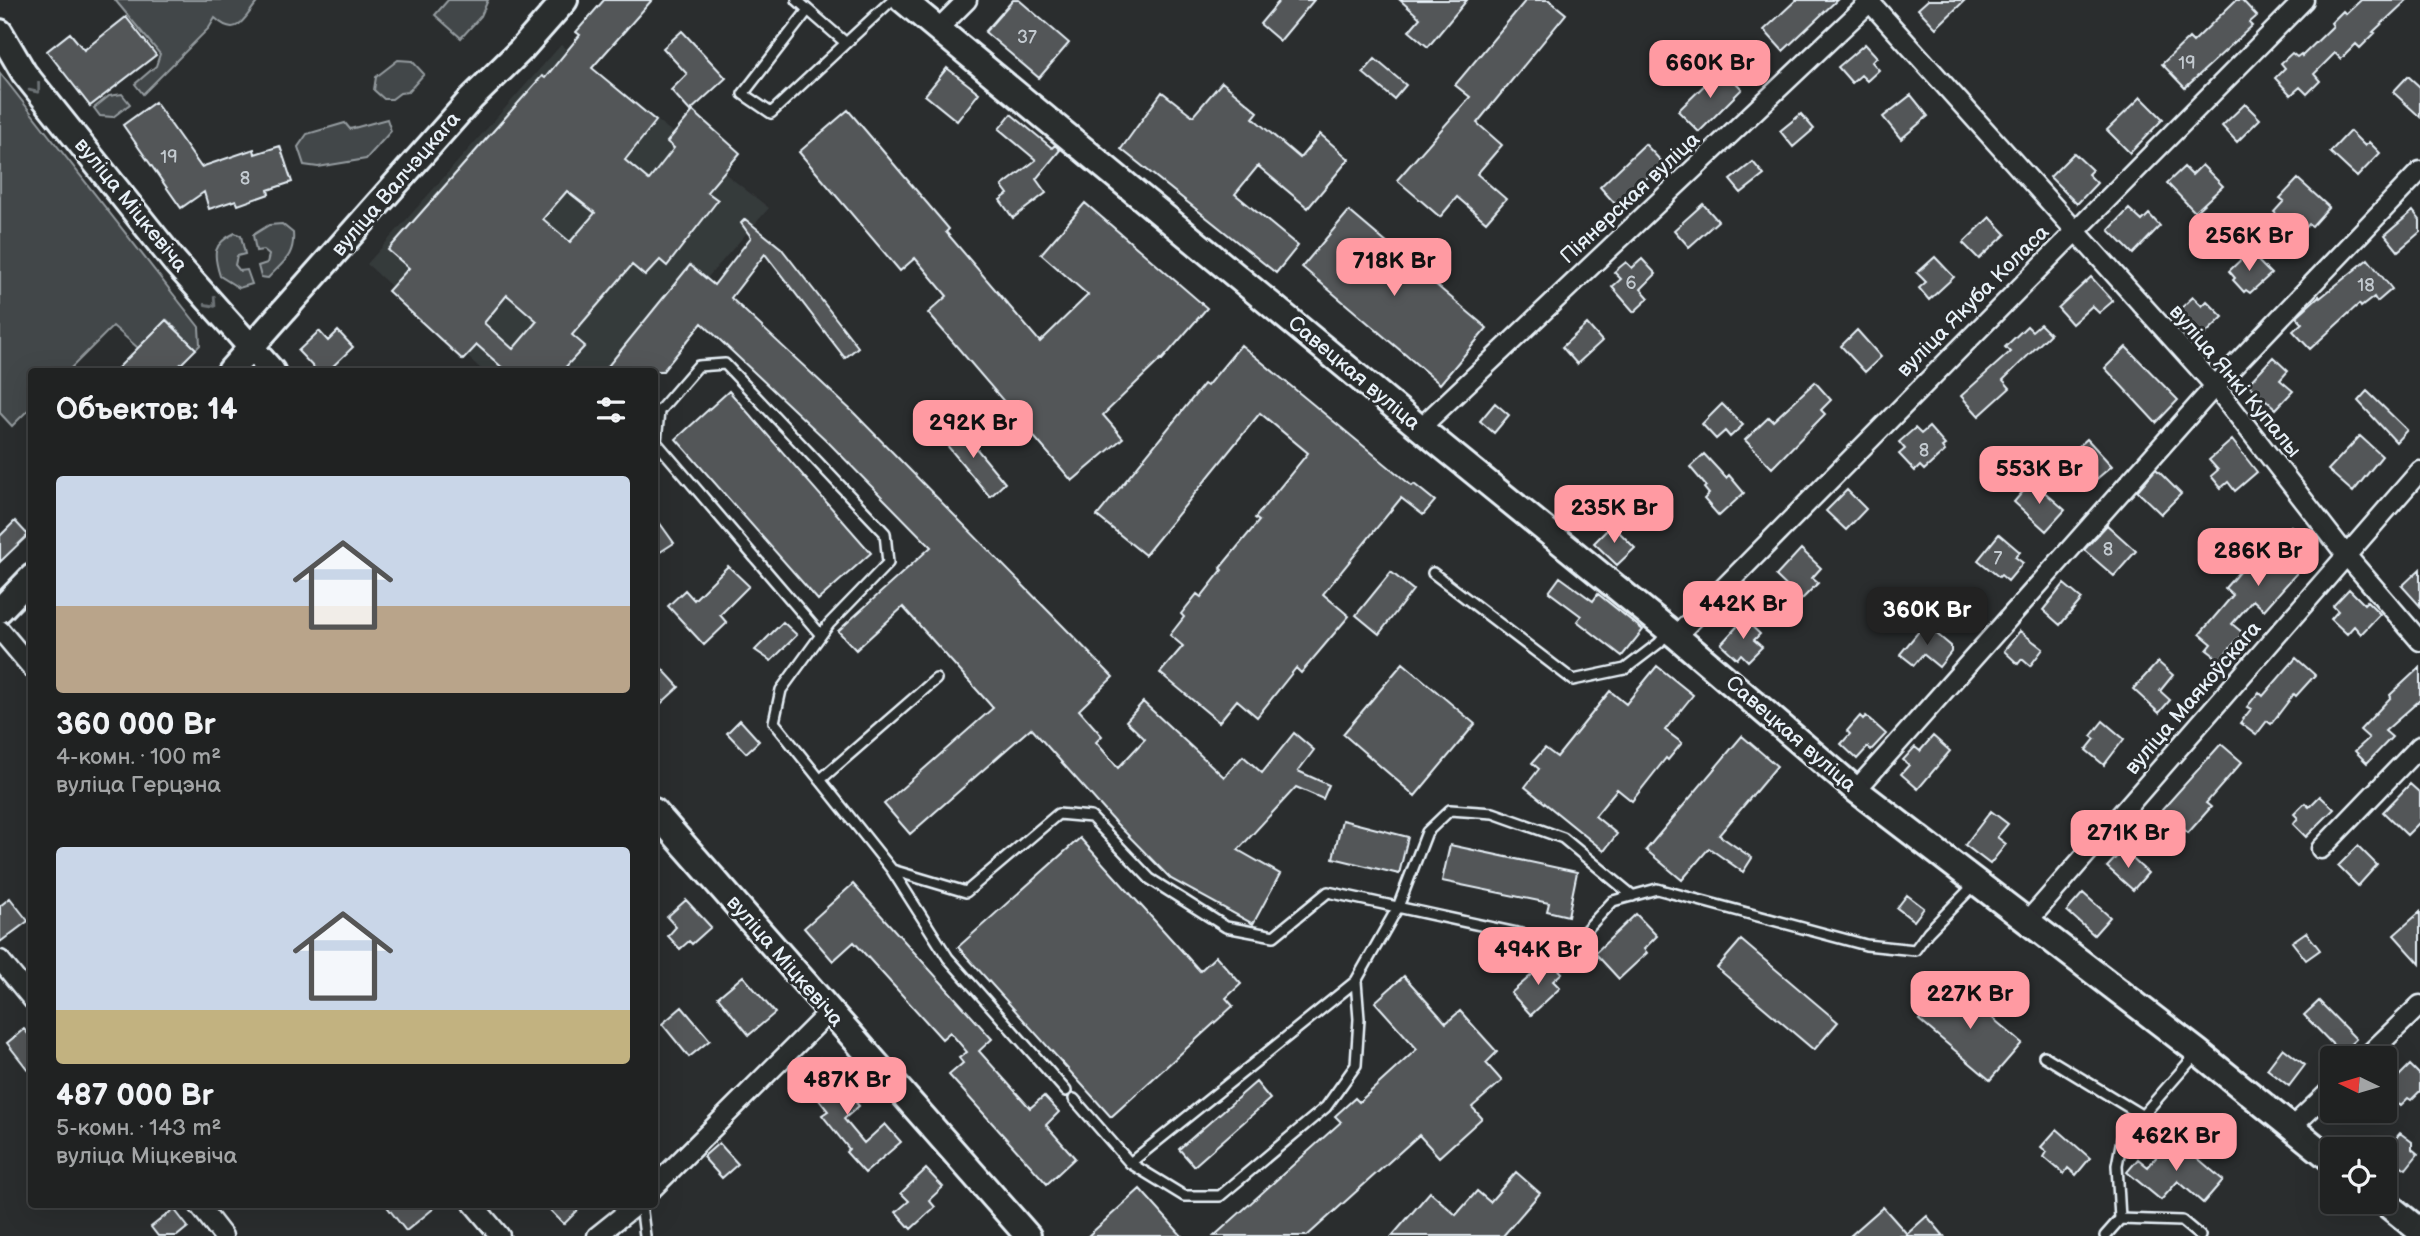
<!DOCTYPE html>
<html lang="ru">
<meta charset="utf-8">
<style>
:root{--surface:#202222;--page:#2d2f2f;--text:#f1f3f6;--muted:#a2a4a5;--line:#3d3f40;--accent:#ff9aa2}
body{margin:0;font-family:"Balsamiq Sans",sans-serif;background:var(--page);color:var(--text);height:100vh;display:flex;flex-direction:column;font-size:26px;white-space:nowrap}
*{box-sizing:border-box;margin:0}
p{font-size:23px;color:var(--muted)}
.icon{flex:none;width:38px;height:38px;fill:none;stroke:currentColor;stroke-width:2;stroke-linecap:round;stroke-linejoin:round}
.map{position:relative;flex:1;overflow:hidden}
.drawer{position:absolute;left:28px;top:368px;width:630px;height:840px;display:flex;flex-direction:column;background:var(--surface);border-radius:7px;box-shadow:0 7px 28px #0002,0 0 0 2px var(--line)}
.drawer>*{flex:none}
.needle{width:46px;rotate:275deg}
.tools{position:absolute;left:2320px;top:1046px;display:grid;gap:14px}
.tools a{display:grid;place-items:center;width:77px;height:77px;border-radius:7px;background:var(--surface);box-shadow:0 7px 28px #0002,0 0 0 2px var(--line);font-size:35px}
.price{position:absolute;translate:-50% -60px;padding:0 16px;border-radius:14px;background:var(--accent);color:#111;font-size:23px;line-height:46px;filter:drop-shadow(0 2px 4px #0008)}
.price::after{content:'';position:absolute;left:50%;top:42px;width:21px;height:16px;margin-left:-10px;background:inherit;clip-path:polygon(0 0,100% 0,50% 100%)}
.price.active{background:#222;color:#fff}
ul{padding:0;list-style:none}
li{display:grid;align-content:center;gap:14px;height:371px;padding:0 28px}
li span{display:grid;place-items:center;height:217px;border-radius:7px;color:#555}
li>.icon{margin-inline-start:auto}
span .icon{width:126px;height:126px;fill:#fffc;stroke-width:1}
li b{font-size:30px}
h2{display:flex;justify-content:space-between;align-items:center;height:84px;padding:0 28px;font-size:30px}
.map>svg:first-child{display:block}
</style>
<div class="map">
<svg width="2420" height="1236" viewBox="0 0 2420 1236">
<rect width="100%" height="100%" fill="#2a2d2e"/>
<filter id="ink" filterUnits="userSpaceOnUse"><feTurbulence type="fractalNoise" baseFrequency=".0143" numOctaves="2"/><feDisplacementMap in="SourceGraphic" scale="14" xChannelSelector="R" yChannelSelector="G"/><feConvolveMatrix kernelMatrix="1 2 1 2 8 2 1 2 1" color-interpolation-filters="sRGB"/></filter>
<g filter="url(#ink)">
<path fill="#363a3b" d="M561,45L769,208L625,371H483L367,264Z"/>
<path fill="#424648" stroke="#959ca0" stroke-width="2" d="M115,0H259C243,19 238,39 215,18L209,28L143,94L135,84L156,66L160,54Z
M448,0H488L481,16L461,38L435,15Z
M398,60L412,61L424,74L408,92L400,93L392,99H384L374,90L376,77Z
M0,73L199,327L200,345L196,349L167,320L138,348L113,326L68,371H32L31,407L12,426L0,413Z
M122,94L130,104L113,117L100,116L94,108L109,96Z
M387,119L391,131L366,159L318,167L304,165L298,147L307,134L345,123L350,129Z
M282,224L293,233C295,256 283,262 268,278L261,277L258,266L267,263L269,255L263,250L256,251L253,235L269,225Z
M235,233L241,236L245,254L237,256L235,265L240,271L247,270L252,284L239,288L220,276C213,254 212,244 235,233Z"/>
<path fill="#535759" stroke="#e8f1f8" stroke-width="2" fill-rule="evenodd" d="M604,0H652L592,68L656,121L625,160L649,180L674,148L667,142L693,111L740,153L707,192L718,200L667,266L660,260L645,276L632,265L572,335L585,346L562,371H506L477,345L463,360L388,291L409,268L388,250L542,76L545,78L580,35L576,32ZM567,191L595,213L570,242L543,219ZM507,295L537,321L513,349L484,323Z
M1013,0H1019L1069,43L1039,78L985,32Z
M1280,0H1314L1280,41L1260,24Z
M1400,0H1467L1428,47L1409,31L1420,18Z
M1526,0H1549L1566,14L1477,123L1502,145L1477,174L1506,199L1486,222L1457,197L1440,217L1397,180L1470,97L1455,85Z
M1796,0H1837L1783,51L1764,30Z
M1928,0H1965L1936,28L1918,9Z
M2236,0H2242L2257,16L2249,23L2252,26L2185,88L2162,64L2189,38L2193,42Z
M2361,0H2407L2373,32L2375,33L2360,48L2356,44L2341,59L2335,53L2314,74L2320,81L2307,94L2300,87L2291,95L2275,78L2285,68L2281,63L2292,53L2297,57L2301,54L2302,56L2333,26L2331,23L2343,11L2346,14Z
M126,17L156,55L90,106L47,51L70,33L84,50Z
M682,31L726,78L690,111L671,90L687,74L663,48Z
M1865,44L1877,57L1872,62L1879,70L1867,81L1861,75L1852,83L1838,67Z
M1375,59L1406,85L1394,99L1363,73Z
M947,68L979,93L957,121L925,95Z
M1722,68L1742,89L1699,132L1678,111Z
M2408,76L2420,87V117L2393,92Z
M1222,82L1258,112L1253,118L1300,158L1320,134L1349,159L1308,208L1258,166L1235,194L1298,246L1276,273L1121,149L1162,92L1193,116Z
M1911,95L1928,116L1901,139L1883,117Z
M2141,97L2163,119L2130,153L2107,130Z
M155,102L201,167L254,149L255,154L280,146L292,182L268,190L269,194L238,205L236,200L209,209L204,192L181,208L123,125Z
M2245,104L2260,119L2237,142L2222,126Z
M848,110L949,229L946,232L1040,342L1088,295L1041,254L1085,203L1207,308L1162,360L1161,359L1103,415L1123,438L1072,481L928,313L947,296L915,258L900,271L799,152Z
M1011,114L1052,148L1055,145L1060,150L1036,179L1046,193L1013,218L1000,200L1008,194L1002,186L1036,160L999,129Z
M1801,114L1814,129L1793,147L1780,131Z
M2350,131L2365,146L2369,142L2380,153L2357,177L2330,152Z
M1645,144L1663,163L1617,206L1600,187Z
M2074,153L2092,170L2088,174L2097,183L2077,204L2050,177Z
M1753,162L1764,175L1741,193L1730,180Z
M2202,165L2223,186L2195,212L2167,183L2184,167L2192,175Z
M2298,179L2329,207L2312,226L2309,224L2299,235L2274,212L2284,201L2280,198Z
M1703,204L1718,221L1689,247L1674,230Z
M2129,209L2142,221L2149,214L2160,226L2133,254L2109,230Z
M1349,211L1487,328L1440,384L1302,267Z
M2413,211L2420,220V232L2398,251L2385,235Z
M1990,217L2006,234L1979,259L1963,243Z
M745,219L781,248L858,347L845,358L765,254L731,298L854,413L1113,677L1079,710L1102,736L1096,742L1118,768L1145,739L1126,721L1143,702L1224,777L1243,756L1262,773L1294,733L1314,750L1298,771L1329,785L1323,799L1296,787L1238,850L1280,874L1253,924L1171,879L1115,822L1031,728L910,834L884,804L993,708L903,607L856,650L838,631L931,547L826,440L702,323L663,371H604L690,265L714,285L751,237L741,223Z
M2249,252L2271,274L2250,293L2246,290L2244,292L2233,280L2235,278L2229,271Z
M1935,257L1954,277L1929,300L1919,288L1926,282L1917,273Z
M1642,259L1656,274L1641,289L1649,298L1634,312L1612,287L1621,279L1614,272L1626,262L1632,268Z
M2368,259L2392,289L2377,302L2374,297L2361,307L2359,304L2310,349L2293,331L2302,323L2296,317L2319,296L2320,298Z
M2091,277L2113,301L2099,313L2092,306L2072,324L2058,308Z
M2193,297L2202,306L2207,301L2223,317L2200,339L2176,313Z
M166,320L196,349L174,371H115Z
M1587,324L1602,341L1577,364L1562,347Z
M2040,324L2050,334L2003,380L2010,388L1979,416L1961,396L2010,352L2005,347L2027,326L2032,331Z
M1857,330L1881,357L1865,372L1841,346Z
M319,331L328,341L338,331L353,347L328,371H317L298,351Z
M1241,345L1412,486L1414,484L1435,501L1423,515L1401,498L1323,594L1349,616L1301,673L1296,668L1257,717L1237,700L1219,722L1160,673L1183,646L1170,635L1184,617L1181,614L1197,594L1201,597L1222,570L1220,568L1259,521L1255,518L1308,453L1260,413L1145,555L1097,516L1204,384L1207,386Z
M2126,347L2178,400L2156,423L2105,368Z
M2273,357L2288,371L2280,380L2293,391L2276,409L2248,384Z
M1815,382L1831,400L1821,410L1825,414L1772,468L1745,440L1769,417L1773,421Z
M729,391L871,553L818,600L676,439Z
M2367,391L2407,430L2396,442L2358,401Z
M1495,403L1509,415L1494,433L1480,421Z
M1722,404L1743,425L1730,437L1725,431L1716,439L1702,424Z
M956,424L1005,483L990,497L940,437Z
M1929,427L1945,445L1942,447L1945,451L1924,470L1920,466L1915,471L1899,454L1905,449L1899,442L1915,428L1921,434Z
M2360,436L2382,456L2353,492L2328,470Z
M2087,439L2112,466L2093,482L2069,455Z
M2232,440L2257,472L2235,491L2228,482L2221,488L2211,476L2218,470L2209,460Z
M1704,454L1726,478L1729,475L1744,493L1719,516L1704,499L1709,494L1704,488L1706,486L1690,467Z
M2156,469L2181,494L2161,514L2137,491Z
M2032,481L2065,510L2046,531L2014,502Z
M1847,490L1866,509L1846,530L1826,511Z
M654,515L674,543L654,556Z
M15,521L28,535L0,562V536Z
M1612,525L1635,548L1617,565L1594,543Z
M2107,525L2136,551L2114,576L2084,550Z
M2291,526L2317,550L2264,610L2253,600L2232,624L2243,633L2220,660L2207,650L2212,644L2200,634L2233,595L2225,588L2247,563L2253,568Z
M1999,534L2020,552L2015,557L2023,563L2008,581L2001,575L1999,577L1978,560Z
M1801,549L1821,568L1812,578L1818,583L1801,600L1776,576Z
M728,566L749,586L720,615L727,623L704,645L668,606L685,590L694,600Z
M2420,569V606L2402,586Z
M1391,572L1413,590L1379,634L1356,615Z
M1560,577L1593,601L1598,594L1643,630L1622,656L1577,621L1581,616L1549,592Z
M2064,584L2082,599L2060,625L2043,610Z
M2349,589L2364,604L2367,601L2380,614L2361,634L2354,626L2347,634L2331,619L2338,611L2333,606Z
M1963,590L1983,608L1971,622L1950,604Z
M1744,619L1760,634L1754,640L1762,647L1748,661L1741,654L1737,659L1721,644Z
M783,622L797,635L771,661L755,650Z
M1925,624L1951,646V652L1939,667L1923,654L1914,665L1900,654Z
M2020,631L2043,649L2030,666L2022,659L2018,664L2004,651Z
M2296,658L2315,675L2296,696L2294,694L2271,724L2267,721L2256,735L2240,723L2251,709L2247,707L2259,692L2263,696Z
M654,660L679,687L654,710Z
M2158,662L2173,675L2160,691L2170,700L2159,713L2133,689Z
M1403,663L1475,724L1415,796L1343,734Z
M1657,666L1693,695L1665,730L1682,743L1668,760L1666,758L1632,801L1617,789L1595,816L1617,834L1604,851L1525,787L1539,769L1532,763L1545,748L1557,757L1610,691L1626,704Z
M2420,667V700L2385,731L2392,737L2367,763L2355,751L2369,738L2360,730L2391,697L2390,695Z
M1860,716L1863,719L1866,716L1886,734L1871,750L1868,747L1857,759L1841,744L1850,734L1847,731Z
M740,720L759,741L746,753L727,733Z
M2103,721L2124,739L2104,765L2086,750L2095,739L2091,736Z
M1742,736L1777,766L1719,835L1752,858L1743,872L1709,848L1682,880L1646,850Z
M1933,736L1950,751L1918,789L1901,774L1909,765L1903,760L1915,747L1920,751Z
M2221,744L2242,762L2206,803L2211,807L2188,833L2162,810Z
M2410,784L2420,793V822L2407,835L2383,812Z
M2320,796L2334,809L2306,837L2293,824L2298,818L2294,814L2305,803L2309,807Z
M1991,811L2008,824L1997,837L2006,844L1990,864L1965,845Z
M1342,820L1408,837L1399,874L1333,858Z
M1080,838L1200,971L1216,956L1241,984L1226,998L1233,1006L1111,1117L958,947Z
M1450,845L1577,872L1568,916L1547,911L1549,903L1442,881Z
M2358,846L2377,865L2358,886L2338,866Z
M2123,850L2148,873L2133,890L2107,867Z
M853,884L992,1039L979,1051L1030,1108L1044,1096L1059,1112L1046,1125L1075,1158L1047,1184L949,1075L963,1063L959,1058L967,1052L950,1032L942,1039L854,942L833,961L804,928Z
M2083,893L2110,917L2094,935L2067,911Z
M1907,895L1924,908L1914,921L1897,908Z
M10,898L28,921L0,942V906Z
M686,900L711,927L692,944L689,941L680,949L668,936L676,927L667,917Z
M2420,912V964L2394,935Z
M1636,914L1657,936L1644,949L1647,953L1619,979L1595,953Z
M2306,932L2320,950L2306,960L2292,942Z
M1741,940L1838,1022L1814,1050L1717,968Z
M1550,959L1562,973L1553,981L1560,988L1531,1015L1511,993Z
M743,976L775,1013L749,1035L718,997Z
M1404,976L1446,1023L1460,1011L1497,1052L1486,1063L1502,1081L1472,1107L1482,1118L1439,1157L1419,1135L1307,1236H1214L1341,1122L1335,1116L1355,1098L1359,1102L1417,1049L1375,1002Z
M1951,983L2022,1043L1990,1080L1919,1020Z
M2319,1001L2356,1039L2341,1053L2304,1015Z
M682,1007L710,1040L689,1057L662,1024Z
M24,1029L32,1039V1075L7,1043Z
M2283,1048L2305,1065L2289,1086L2267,1069Z
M820,1058L859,1106L844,1119L864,1143L885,1124L901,1142L865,1173L846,1152L849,1149L822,1115L828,1111L799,1075Z
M2410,1065L2420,1075V1091L2411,1100L2408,1098L2400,1106L2385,1090Z
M1256,1082L1270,1099L1194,1166L1179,1149Z
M2057,1129L2090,1158L2076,1175L2068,1168L2064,1174L2044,1157L2047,1152L2041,1147Z
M2400,1133L2412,1142V1149L2418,1154L2406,1169L2400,1165L2396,1169L2385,1161V1151Z
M2173,1137L2223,1180L2203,1203L2178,1181L2161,1200L2127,1172L2138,1159L2148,1167Z
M719,1143L738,1164L722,1178L703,1157Z
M926,1169L943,1187L929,1200L935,1207L911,1229L896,1212L909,1201L901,1193Z
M1516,1172L1540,1193L1503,1236H1392L1430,1192L1456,1215L1477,1191L1490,1202Z
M1140,1189L1182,1236H1088Z
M385,1204H439L406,1231Z
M544,1204H584L564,1224Z
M1883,1207L1907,1234L1927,1216L1944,1236H1850Z
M174,1209L188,1227L177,1236H158L151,1227Z"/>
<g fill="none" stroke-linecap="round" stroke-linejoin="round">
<g stroke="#e8f1f8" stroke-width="14">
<path id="lane" d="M797,0L808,10L743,94L771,113L892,0
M808,10L846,43
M1433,573L1573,680L1625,669L1659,643L1668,632
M821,635L656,442L659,411L698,366L725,364L885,533L888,563L829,624L781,690L774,722L892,870L966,892L1058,814L1091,817L1150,879L1226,927L1274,936L1328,892L1572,945L1613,901L1657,889L1866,945L1915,950L1928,932L1975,884
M820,780L936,679
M892,870L948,958L1066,1091
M2044,1056L2143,1116
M1074,1099L1130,1163L1184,1196H1220L1326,1107L1356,1065L1359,1019L1356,981L1398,907L1427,832L1450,810L1493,813L1563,838L1633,896
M1130,1163L1356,981
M641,1204L645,1236
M2120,1219L2182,1221L2200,1236
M2105,1236L2120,1219L2117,1165L2122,1139L2197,1053"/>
</g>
<g stroke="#e8f1f8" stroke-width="23">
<path id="street" d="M1868,0L2215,386L2346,555L2420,641
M939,28L967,0
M1420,428L1872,0
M0,630L32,668
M1676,636L2304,0
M1856,790L2215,386L2420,171
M2321,849L2420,746
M2027,922L2420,471
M0,960L32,999
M2364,1059L2420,1005
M2291,1128L2333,1088
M654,1187L829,1012
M198,1204L223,1236
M473,1204L500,1236
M597,1236L637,1204"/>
</g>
<g stroke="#e8f1f8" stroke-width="30">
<path id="secondary" d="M903,0L1420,428L1676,636L1856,790L2198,1052L2333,1161
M0,32L24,73L174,261L272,371
M230,371L471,99L521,50L565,0
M0,610L32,577
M654,811L1028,1236
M2384,1202L2420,1231"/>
</g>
<use href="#lane" stroke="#2a2d2e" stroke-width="9"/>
<use href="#street" stroke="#2a2d2e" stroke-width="18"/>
<use href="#secondary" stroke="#2a2d2e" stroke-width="24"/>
</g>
<defs><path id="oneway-chevron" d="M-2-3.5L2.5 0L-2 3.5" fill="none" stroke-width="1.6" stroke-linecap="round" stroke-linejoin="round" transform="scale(1.75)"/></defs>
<g stroke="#6c7275">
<use href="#oneway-chevron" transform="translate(36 89) rotate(51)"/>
<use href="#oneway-chevron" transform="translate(212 303) rotate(48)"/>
</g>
</g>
<g text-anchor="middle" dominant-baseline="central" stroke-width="6" stroke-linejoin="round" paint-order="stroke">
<g font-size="18" fill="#c3cad0">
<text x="1027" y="37">37</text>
<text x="2187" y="63">19</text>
<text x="169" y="157">19</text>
<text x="245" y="178">8</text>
<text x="1631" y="283">6</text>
<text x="2366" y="285">18</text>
<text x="1924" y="450">8</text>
<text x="2108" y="549">8</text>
<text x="1998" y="558">7</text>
</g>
<g font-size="21" fill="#e8f1f8" stroke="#2a2d2e">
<text transform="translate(396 184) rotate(-49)">вуліца Валчэцкага</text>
<text transform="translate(1630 198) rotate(-43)">Піянерская вуліца</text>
<text transform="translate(131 205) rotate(51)">вуліца Міцкевіча</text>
<text transform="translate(1973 301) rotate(-45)">вуліца Якуба Коласа</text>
<text transform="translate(1354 373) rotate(40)">Савецкая вуліца</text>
<text transform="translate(2235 381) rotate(50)">вуліца Янкі Купалы</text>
<text transform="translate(2193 698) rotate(-49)">вуліца Маякоўскага</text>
<text transform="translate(1791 734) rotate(41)">Савецкая вуліца</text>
<text transform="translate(785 961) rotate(49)">вуліца Міцкевіча</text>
</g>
</g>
</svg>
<div class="tools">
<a><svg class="needle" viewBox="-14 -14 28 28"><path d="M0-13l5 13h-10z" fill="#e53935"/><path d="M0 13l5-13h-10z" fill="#a2a4a5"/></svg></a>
<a><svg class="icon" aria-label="locate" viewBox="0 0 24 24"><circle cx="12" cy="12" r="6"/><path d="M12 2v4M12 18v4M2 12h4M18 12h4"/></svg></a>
</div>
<b class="price" style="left:1710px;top:100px">660K Br</b>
<b class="price" style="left:2249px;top:273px">256K Br</b>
<b class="price" style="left:1394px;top:298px">718K Br</b>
<b class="price" style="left:973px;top:460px">292K Br</b>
<b class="price" style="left:2039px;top:506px">553K Br</b>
<b class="price" style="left:1614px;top:545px">235K Br</b>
<b class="price" style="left:2258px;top:588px">286K Br</b>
<b class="price" style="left:1743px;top:641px">442K Br</b>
<b class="price active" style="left:1927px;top:647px">360K Br</b>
<b class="price" style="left:2128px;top:870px">271K Br</b>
<b class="price" style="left:1538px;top:987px">494K Br</b>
<b class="price" style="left:1970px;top:1031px">227K Br</b>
<b class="price" style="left:847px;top:1117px">487K Br</b>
<b class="price" style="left:2176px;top:1173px">462K Br</b>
<section class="drawer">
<h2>Объектов: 14<svg class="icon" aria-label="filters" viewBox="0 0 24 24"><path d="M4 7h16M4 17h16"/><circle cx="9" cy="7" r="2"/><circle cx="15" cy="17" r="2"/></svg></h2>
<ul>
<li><span style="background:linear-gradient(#c9d6e8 60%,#b9a48a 0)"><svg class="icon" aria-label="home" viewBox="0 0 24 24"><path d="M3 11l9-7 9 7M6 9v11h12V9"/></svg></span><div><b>360 000 Br</b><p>4-комн. · 100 m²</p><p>вуліца Герцэна</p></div></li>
<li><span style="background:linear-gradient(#c9d6e8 75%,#c2b280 0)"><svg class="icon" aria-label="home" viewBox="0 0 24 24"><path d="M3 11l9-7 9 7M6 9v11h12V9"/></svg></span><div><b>487 000 Br</b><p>5-комн. · 143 m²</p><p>вуліца Міцкевіча</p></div></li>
</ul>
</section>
</div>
